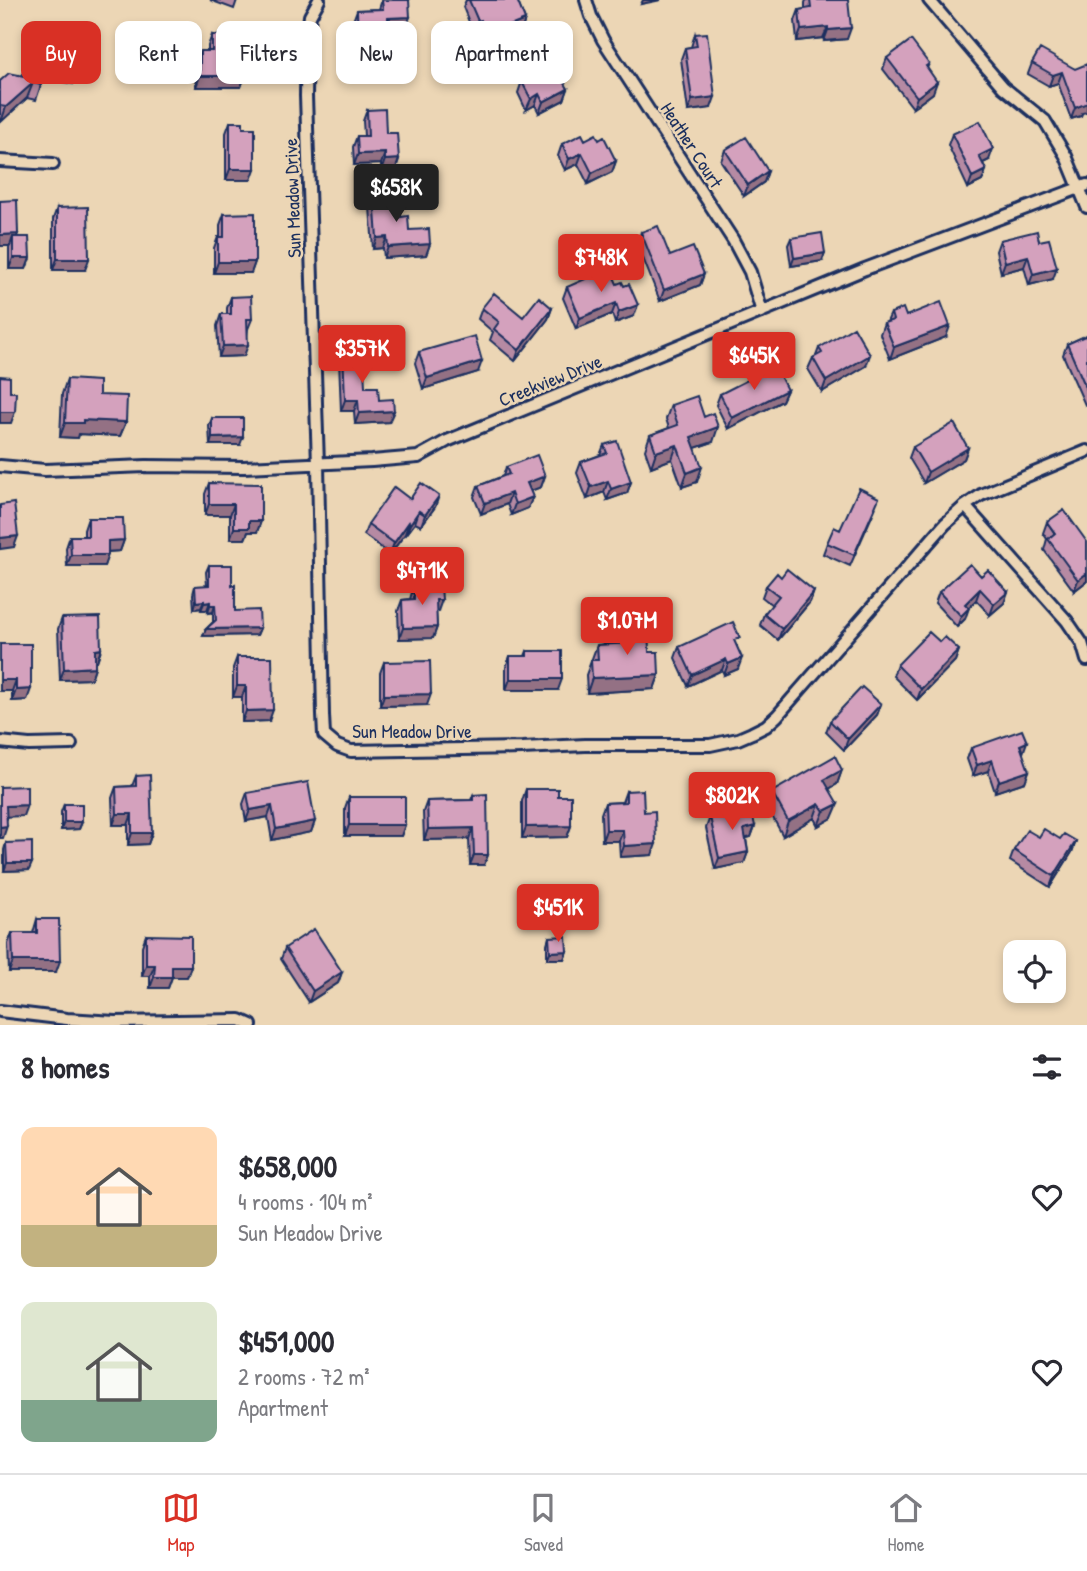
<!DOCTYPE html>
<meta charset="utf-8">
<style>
:root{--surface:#fff;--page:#f2f2f3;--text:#2b2b33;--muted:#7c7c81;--line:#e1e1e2;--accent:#d93025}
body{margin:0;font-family:"Patrick Hand",sans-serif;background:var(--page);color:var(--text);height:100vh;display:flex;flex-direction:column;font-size:26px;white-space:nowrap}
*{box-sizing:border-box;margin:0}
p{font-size:23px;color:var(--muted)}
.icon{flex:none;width:38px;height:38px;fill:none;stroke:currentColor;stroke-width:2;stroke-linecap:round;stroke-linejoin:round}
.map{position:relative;height:1025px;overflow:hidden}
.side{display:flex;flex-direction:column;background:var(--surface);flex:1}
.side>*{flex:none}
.banner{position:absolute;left:21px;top:21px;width:700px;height:63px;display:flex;gap:14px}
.buttons{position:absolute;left:1003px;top:940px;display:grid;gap:14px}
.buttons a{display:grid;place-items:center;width:63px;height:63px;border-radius:14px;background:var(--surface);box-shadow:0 4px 10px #0003;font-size:35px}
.price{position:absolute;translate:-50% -60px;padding:0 16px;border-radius:7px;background:var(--accent);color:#fff;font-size:23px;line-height:46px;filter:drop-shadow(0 2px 4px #0008)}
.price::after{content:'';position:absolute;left:50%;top:42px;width:21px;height:16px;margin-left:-10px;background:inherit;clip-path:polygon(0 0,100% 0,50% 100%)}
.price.on{background:#222;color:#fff}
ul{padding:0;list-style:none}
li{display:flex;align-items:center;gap:21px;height:175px;padding:0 21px}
li span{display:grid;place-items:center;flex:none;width:196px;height:140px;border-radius:14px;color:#555}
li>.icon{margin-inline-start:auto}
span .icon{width:84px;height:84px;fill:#fffc;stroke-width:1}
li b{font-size:30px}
h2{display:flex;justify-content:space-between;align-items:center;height:84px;padding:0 21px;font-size:30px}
.tag{padding:0 24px;border-radius:14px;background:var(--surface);box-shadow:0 4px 10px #0003;font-size:24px;line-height:63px}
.tag.on{background:var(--accent);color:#fff}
.tabs{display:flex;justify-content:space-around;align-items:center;height:98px;border-top:2px solid var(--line);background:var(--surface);font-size:19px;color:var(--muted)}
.tabs a{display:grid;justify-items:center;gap:4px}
.tabs .on{color:var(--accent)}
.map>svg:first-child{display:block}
</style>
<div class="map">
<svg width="1087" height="1025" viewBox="0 0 1087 1025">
<rect width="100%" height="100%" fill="#ecd6b5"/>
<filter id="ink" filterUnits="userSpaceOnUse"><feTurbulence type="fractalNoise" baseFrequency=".0143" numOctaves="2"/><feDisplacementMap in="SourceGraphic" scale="14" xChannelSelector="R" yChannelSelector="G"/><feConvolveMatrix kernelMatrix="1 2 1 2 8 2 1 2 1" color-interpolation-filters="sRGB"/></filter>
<g filter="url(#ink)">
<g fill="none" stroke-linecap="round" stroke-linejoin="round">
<g stroke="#1b2f5e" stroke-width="16">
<path id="minor" d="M319,0L310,16L307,39L306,96L318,464L323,715L324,735L337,746L351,751L522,748L585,745H710L738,739L752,733L766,726L777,716L945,524L965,506L981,495L1087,451
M586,0L591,16L603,40L733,240L750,272L762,312
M929,0L1003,87L1045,121L1066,156L1087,207
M0,161L53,164
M0,466L45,470L146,466L244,467L372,461L418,457L447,441L865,269L1087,185
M965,506L1067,621L1082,643L1087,660
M0,742L29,745L71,744
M0,1011L67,1019L115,1022L240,1020L251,1025"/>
</g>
<use href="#minor" stroke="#ecd6b5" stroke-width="10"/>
</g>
<path fill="#b68aa3" stroke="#1b2f5e" stroke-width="2" d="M210,0H237L234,9Z
M382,0L406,28L389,29L385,53L354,55L353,21L357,10L379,9Z
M466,0H517L525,20L521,31L483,46L477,31L473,32L463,7Z
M806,0H848L847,39L824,41L823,38L797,41L795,21L799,10L805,9V3Z
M695,34L711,108L688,111L681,59L685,48L691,47Z
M212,35L234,59L245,76L241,87H196V62L200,51H208V46Z
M61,38L79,70L73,84L50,79L55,52Z
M544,55L568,89L564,100L539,113L535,105L526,110L518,93L522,81L516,70L520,59Z
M28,56L41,85L36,100L27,98L0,122V81L22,76Z
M887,58L929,64L927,68L933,93L913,108L883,69Z
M1032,63L1075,69L1082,113L1081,116L1071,119L1058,83L1049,86L1028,74Z
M367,110L386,133L399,159L395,171H381V164L354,165L353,147L357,136H364L363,121Z
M230,122L243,128L251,180H226V133Z
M952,134L989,160L983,163L986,170L982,181L968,188L948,145Z
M585,140H599L616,161L612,172L588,184L578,164L565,170L558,156L562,144Z
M725,150L768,171L764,182L744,196L721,161Z
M374,196L401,217L409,230L430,244L426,255L384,258L383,248L373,249L370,207Z
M0,201L17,237L30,258L26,269H9V248L10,246H0Z
M57,208L85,270H53V219Z
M224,214L255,262L251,273H214V248L218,237H220V225Z
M641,232L670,256L704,274L700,285L660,301L637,243Z
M791,238L822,261L791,266L788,245Z
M1000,240L1039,241L1053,279L1029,285L1024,267L1001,273L996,251Z
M617,284L634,316L615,323L612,314L576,329L563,298L567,287Z
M231,297L252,319L248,329L244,356L219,357L217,326L221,314H227V308Z
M482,308L523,317L552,308L548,319L515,361L490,340L493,332L478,319Z
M891,313L946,337L890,359L880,334L884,323L887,322Z
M1087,335V404L1085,405L1063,355L1067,344Z
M819,348L866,366L822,392L808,369L813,358L816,356Z
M343,349L365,387L379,400L389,422L355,424L354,411H341L339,360Z
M419,352L478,372L423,389L415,363Z
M67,379L99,395L126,422L120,436L79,434L78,438L60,437L62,394Z
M787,390L782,401L728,429L716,405L720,394Z
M671,405L704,417L713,442L695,448L697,482L682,487L672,459L651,467L645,450L650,435L669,428L666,419Z
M212,418L240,445H210L209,426Z
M604,445L631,482L627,493L607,500L604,492L587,499L577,473L581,462L600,455Z
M913,447L968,448L964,459L924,483L909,458Z
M506,467L545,476L541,487L530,491L528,508L511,515L507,504L481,514L474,497L478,486L503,476Z
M209,483L261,521L257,532H248L245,539H230V515H205V494Z
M410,499L435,507L421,526L415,523L406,535L405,534L390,554L364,535L368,524Z
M875,509L850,566L823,554L827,543L840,530Z
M88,518L124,540L120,551L108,552L104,566H67L66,548L70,536H84V530Z
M1047,522L1087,581L1074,591L1044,550L1047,539L1043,533Z
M209,565L232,586L235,611L260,628L257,635L203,636L206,629L213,622V612L208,613L207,610H201V608L194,609L193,594L195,586H207L206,572Z
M981,576L1004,603L990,615L976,600L968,608L965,619L957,627L935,603L939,592Z
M781,577L814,591L810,602L778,640L760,625L764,614L772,605L762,597L766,586Z
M414,586L438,611H436L437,627L433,638L399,639L398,611L402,600L410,599Z
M62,618L101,649L97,661H95V667L91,679L60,680L58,629Z
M631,623L649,652L659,675L654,689L587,693L586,675L597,645L626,643L625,638Z
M940,642L959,650L955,661L917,700L893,676L897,665Z
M0,644L27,700L12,701V691H0Z
M737,646L738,669L724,675L722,670L688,686L675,658L679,647Z
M527,651L558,690H506V667L510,656H525Z
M237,657L269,721L242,722V697H233V668Z
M384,662L427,705L380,706V673Z
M881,704L877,715L844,750L826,732L830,721Z
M971,748L1029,771L1025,782L995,792L988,771L973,776L967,759Z
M842,770L837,784L829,789L832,818L818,826L814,818L783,836L767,807L772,792Z
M136,776L152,833L148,844L128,845V825H113L112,798L116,787L132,786Z
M526,789L558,796L571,826L567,837L522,838V801Z
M626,791L644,812L652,855L620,857L619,841H602L601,814L605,803L622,802Z
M247,793L315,821L311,832L272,840L268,817L246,821L243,804Z
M473,795L488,855L484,865H470L469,839L424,840L423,812L427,801L471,800Z
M349,797L405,825L401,836H345V808Z
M64,804L82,822L79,829L61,830V812Z
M710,817L755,826L751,837L746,838L748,852L744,863L715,869L706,828Z
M1039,837L1060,839L1076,841L1072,852L1050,887L1010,861L1014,850Z
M6,843L29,870L4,871V850Z
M37,919L56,972H9L8,944L12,933H33Z
M146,935L191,966L187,977H172L168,988H150V976H142V946Z
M549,937L567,951L564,959H547V944Z
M285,948L342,972L338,983L309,1002L281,959Z"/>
<path fill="#947184" stroke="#1b2f5e" stroke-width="2" d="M643,0H661L641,4Z
M410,17L406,28L384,30L388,18Z
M481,20L477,31L473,32L478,21Z
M525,20L521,31L483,46L487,35Z
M828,27L823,38L797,41L801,30Z
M851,28L847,39L824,41L828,30Z
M389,42L385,53L354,55L358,44Z
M1062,72L1058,83L1049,86L1053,75Z
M200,76H245L241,87H196Z
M937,82L933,93L913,108L917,97Z
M33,83L27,98L1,122L6,107Z
M568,89L564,100L539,113L543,102Z
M539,94L535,105L526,110L531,99Z
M715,97L711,108L688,111L692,100Z
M1087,102V112L1082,113L1081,116L1071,119L1075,108Z
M993,149L989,160L975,167L979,156Z
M385,153L381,164L354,165L358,154Z
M582,153L578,164L565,170L569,159Z
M399,159L395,171H381L385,160Z
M616,161L612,172L588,184L592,173Z
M230,169H255L251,180H226Z
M986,170L982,181L968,188L972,177Z
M768,171L764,182L744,196L748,185Z
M18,234L14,245L13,237L10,246H0V235Z
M387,237L383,248L373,249L377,238Z
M430,244L426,255L384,258L388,247Z
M825,253L822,261L791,266L794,258Z
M1028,256L1024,267L1001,273L1005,262Z
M13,258H30L26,269H9Z
M57,259H89L85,270H53Z
M218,262H255L251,273H214Z
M1057,268L1053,279L1029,285L1033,274Z
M704,274L700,285L660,301L664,290Z
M616,303L612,314L576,329L580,318Z
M638,305L634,316L615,323L619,312Z
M552,308L548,319L515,361L519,350Z
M950,326L946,337L890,359L894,347Z
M248,345L244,356L219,357L223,346Z
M870,355L866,366L822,392L826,381Z
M482,361L478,372L423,389L427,378Z
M787,390L782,401L728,429L732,418Z
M345,400H358L354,411H341Z
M394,411L389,422L355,424L359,413Z
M0,412H15L11,423H0Z
M83,420L126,422L120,436L79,434L78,438L60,437L65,423Z
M718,427L713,442L686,451L691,437Z
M243,437L240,445H210L212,438Z
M677,445L672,459L651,467L656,452Z
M968,448L964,459L924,483L928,472Z
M702,467L697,482L682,487L687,473Z
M545,476L541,487L523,494L527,483Z
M608,481L604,492L587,499L591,487Z
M631,482L627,493L607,500L611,489Z
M511,493L507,504L481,514L485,503Z
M439,496L435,507L421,526L425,515Z
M533,497L528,508L511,515L515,504Z
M209,504H234L230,515H205Z
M419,511L415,523L406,535L410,524Z
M249,521H261L257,532H248L245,539H230L234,528Z
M409,522L405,534L390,554L394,543Z
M18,536L14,547L0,549V538Z
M124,540L120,551L104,552L108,541Z
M71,555H108L104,566H67Z
M1087,573V581L1074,591L1078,580Z
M980,589L976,600L961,615L965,604Z
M814,591L810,602L778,640L782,629Z
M1008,592L1004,603L990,615L994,604Z
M436,600H442L438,611L432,612Z
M204,601L201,608L194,609L196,602Z
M210,602L207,610H201L204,603Z
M210,605H215L213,612L208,613Z
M969,608L965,619L957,627L961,616Z
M437,627L433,638L399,639L403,628Z
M260,628L257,635L203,636L206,629Z
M101,649L97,661H91L95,650Z
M959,650L955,661L917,700L921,689Z
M742,658L738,669L724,675L728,664Z
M726,659L722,670L688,686L692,675Z
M95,667L91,679L60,680L64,669Z
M659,675L654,689L587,693L592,678Z
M510,679H562L558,690H506Z
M0,680H16L12,691H0Z
M237,686H246L242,697H233Z
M31,689L27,700L12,701L16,690Z
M431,694L427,705L380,706L384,695Z
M881,704L877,715L844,750L848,739Z
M273,710L269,721L242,722L246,711Z
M1027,742L1023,753L1020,745Z
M992,760L988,771L973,776L977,765Z
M842,770L837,784L819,795L824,780Z
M1029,771L1025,782L995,792L999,781Z
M819,804L814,818L783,836L788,821Z
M838,804L832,818L818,826L824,811Z
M27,805L23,816L2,817L6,806Z
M272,806L268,817L246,821L250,810Z
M117,814H132L128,825H113Z
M315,821L311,832L272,840L276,829Z
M64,822H82L79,829L61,830Z
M349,825H405L401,836H345Z
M7,826L3,838H0V827Z
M571,826L567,837L522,838L526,827Z
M755,826L751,837L740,840L744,829Z
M473,828L469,839L424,840L428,829Z
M606,830H623L619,841H602Z
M132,833H152L148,844L128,845Z
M1076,841L1072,852L1050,887L1054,876Z
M656,844L652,855L620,857L624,846Z
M748,852L744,863L715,869L719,858Z
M474,855H488L484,865H470Z
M7,863H32L29,870L4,871Z
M567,951L564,959H547L550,952Z
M13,961H60L56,972H9Z
M146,965H155L150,976H142Z
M172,966H191L187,977H168Z
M342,972L338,983L309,1002L313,991Z
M154,977H172L168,988H150Z"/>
<path fill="#d4a1bd" stroke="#1b2f5e" stroke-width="2" d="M382,0H409L410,17L388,18L389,42L358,44L357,10L383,9Z
M469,0H517L525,20L487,35L481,20L478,21Z
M810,0H848L851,28L828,30V27L801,30L799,10L811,8Z
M707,33L715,97L692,100L685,48L697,46L695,34Z
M212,35H234V59H245V76H200V51H212Z
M61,38L84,42L79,70L55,65Z
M911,40L929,64L926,66L937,82L917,97L887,58Z
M541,48L544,55L547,53L559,76L561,75L568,89L543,102L539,94L531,99L522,82L527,79L526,77L529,76L520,59Z
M1040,49L1075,69L1087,64V102L1085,104L1075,108L1062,72L1053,75L1032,63Z
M28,56L46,60L41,85L33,83L6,107L0,106V81L9,73L24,76Z
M385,109L386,133H397L399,159L385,160V153L358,154L357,136H368L367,110Z
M980,121L993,149L979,156L986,170L972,177L952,134Z
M230,122H243V128H255V169H230Z
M582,134L585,140L596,134L599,140L604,137L616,161L592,173L582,153L569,159L562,144Z
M746,137L768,171L748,185L725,150Z
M400,194L401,217L408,216L409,230L429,229L430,244L388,247L387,237L377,238L374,196Z
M17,200L18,234L0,235V201Z
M88,207L89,259H57V208Z
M255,213V262H218V237H224V214Z
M658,226L670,256L693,247L704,274L664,290L641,232Z
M1037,231L1039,241L1049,239L1057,268L1033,274L1028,256L1005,262L1000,240Z
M822,233L825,253L794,258L791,238Z
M13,237H29L30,258H13Z
M610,268L617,284L622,282L624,286L629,284L638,305L619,312L616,303L580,318L567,287Z
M494,293L523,317L539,297L552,308L519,350L494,329L499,322L482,308Z
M251,296L252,319H247L248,345L223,346L221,314H231V297Z
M941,302L950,326L894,347L884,323L893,320L891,313L903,308L906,316Z
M854,327L870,355L826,381L813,358L822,353L819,348Z
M1087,335V390L1067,344Z
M475,336L482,361L427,378L419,352Z
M363,348L365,387H378L379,400L393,399L394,411L359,413L358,400H345L343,349Z
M775,366L787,390L732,418L720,394Z
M0,376L10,377V392H16L15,412H0Z
M67,379L99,381V395L127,396L126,422L83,420V423H65Z
M697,396L704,417L713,413L718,427L691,437L702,467L687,473L677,445L656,452L650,435L678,425L671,405Z
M212,418H243V437L212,438Z
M954,423L968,448L928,472L913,447Z
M617,441L631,482L611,489L608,481L591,487L581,462L607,453L604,445Z
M537,455L545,476L527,483L533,497L515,504L511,493L485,503L478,486L509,474L506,467Z
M209,483L261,484V521H249V528H234V504H209Z
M421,483L439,496L425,515L419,511L410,524L409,522L394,543L368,524L394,487L410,499Z
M859,488L879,498L854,555L827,543L834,527L840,530Z
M14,503L18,536L0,538V505Z
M1064,510L1087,542V573L1078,580L1048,539L1055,533L1047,522Z
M88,518H123L124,540L108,541V555H71L70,536H88Z
M970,564L981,576L988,570L1008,592L994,604L980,589L965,604L969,608L961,616L939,592Z
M209,565H232V586L235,585V611L259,610L260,628L206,629L216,620L215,605H210V602L204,603V601L196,602L195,586L209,585Z
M787,569L814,591L782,629L764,614L779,596L766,586L777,573L781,577Z
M441,585L442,600H436L437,627L403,628L402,600L414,599V586Z
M100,617L101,649L95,650V667L64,669L62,618Z
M648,622L649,652H658L659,675L592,678L591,660H598L597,645L632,643L631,623Z
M733,622L740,638L734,640L742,658L728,664L726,659L692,675L679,647Z
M929,632L940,642L945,637L959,650L921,689L897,665Z
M0,644H31V689L16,690V680H0Z
M527,651H562V679H510V656H527Z
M237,657H272L273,710L246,711V686H237Z
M430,661L431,694L384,695V662Z
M862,687L881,704L848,739L830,721Z
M1022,730L1027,742L1020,745L1029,771L999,781L992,760L977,765L971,748Z
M835,756L842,770L824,780L838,804L824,811L819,804L788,821L772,792Z
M150,775L152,833H132V814H117L116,787L136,786V776Z
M308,782L315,821L276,829L272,806L250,810L247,793Z
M27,786V805L6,806L7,826L0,827V787Z
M526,789H558V796H571V826L526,827Z
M643,790L644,812L655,811L656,844L624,846L623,830H606L605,803L626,802V791Z
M487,794L488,855H474L473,828L428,829L427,801L473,800V795Z
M349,797H405V825H349Z
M64,804H82V822H64Z
M751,808L755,826L744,829L748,852L719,858L710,817Z
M1044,829L1060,839L1064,834L1076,841L1054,876L1014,850L1027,830L1039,837Z
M32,842V863H7L6,843Z
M37,919H59L60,961H13L12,933H37Z
M314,929L342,972L313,991L285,948Z
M146,935L191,936V966H172V977H154L155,965H146Z
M566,936L567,951L550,952L549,937Z"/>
</g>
<g text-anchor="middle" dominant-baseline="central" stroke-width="5" stroke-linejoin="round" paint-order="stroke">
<g font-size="19" fill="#1b2f5e" stroke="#ecd6b5">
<text transform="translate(692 145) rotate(57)">Heather Court</text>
<text transform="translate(292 198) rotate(-92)">Sun Meadow Drive</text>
<text transform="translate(550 380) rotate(-22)">Creekview Drive</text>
<text x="412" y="731">Sun Meadow Drive</text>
</g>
</g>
</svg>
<div class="buttons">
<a><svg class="icon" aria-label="locate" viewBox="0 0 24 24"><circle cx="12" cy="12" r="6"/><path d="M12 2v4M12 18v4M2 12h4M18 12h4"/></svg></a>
</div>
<b class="price on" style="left:396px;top:224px">$658K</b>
<b class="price" style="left:601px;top:294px">$748K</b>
<b class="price" style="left:362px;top:385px">$357K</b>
<b class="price" style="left:754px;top:392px">$645K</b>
<b class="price" style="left:422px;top:607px">$471K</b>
<b class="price" style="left:627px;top:657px">$1.07M</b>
<b class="price" style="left:732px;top:832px">$802K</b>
<b class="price" style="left:558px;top:944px">$451K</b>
<div class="banner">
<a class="tag on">Buy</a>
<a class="tag">Rent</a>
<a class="tag">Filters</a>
<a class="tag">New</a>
<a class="tag">Apartment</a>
</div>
</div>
<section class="side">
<h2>8 homes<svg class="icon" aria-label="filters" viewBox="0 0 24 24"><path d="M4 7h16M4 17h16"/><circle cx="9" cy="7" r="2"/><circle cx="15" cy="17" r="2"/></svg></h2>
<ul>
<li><span style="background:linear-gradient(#ffd9b3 70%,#c2b280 0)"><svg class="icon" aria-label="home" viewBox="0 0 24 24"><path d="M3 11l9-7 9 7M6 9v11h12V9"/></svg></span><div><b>$658,000</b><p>4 rooms · 104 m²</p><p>Sun Meadow Drive</p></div><svg class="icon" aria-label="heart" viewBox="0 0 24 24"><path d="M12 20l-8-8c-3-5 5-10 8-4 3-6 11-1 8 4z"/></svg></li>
<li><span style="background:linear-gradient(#dfe7d0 70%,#7fa58c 0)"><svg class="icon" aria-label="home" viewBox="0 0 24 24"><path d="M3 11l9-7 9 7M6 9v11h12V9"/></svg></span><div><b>$451,000</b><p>2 rooms · 72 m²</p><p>Apartment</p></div><svg class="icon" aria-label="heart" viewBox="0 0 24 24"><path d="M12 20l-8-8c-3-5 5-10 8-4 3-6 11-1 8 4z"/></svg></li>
</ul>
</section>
<nav class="tabs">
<a class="on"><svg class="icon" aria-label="map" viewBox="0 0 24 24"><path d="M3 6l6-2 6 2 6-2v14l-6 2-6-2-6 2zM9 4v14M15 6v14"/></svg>Map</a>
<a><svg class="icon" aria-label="saved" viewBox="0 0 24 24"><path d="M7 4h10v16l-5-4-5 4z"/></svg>Saved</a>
<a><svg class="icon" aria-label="home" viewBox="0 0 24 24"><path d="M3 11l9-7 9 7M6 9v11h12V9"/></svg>Home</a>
</nav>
